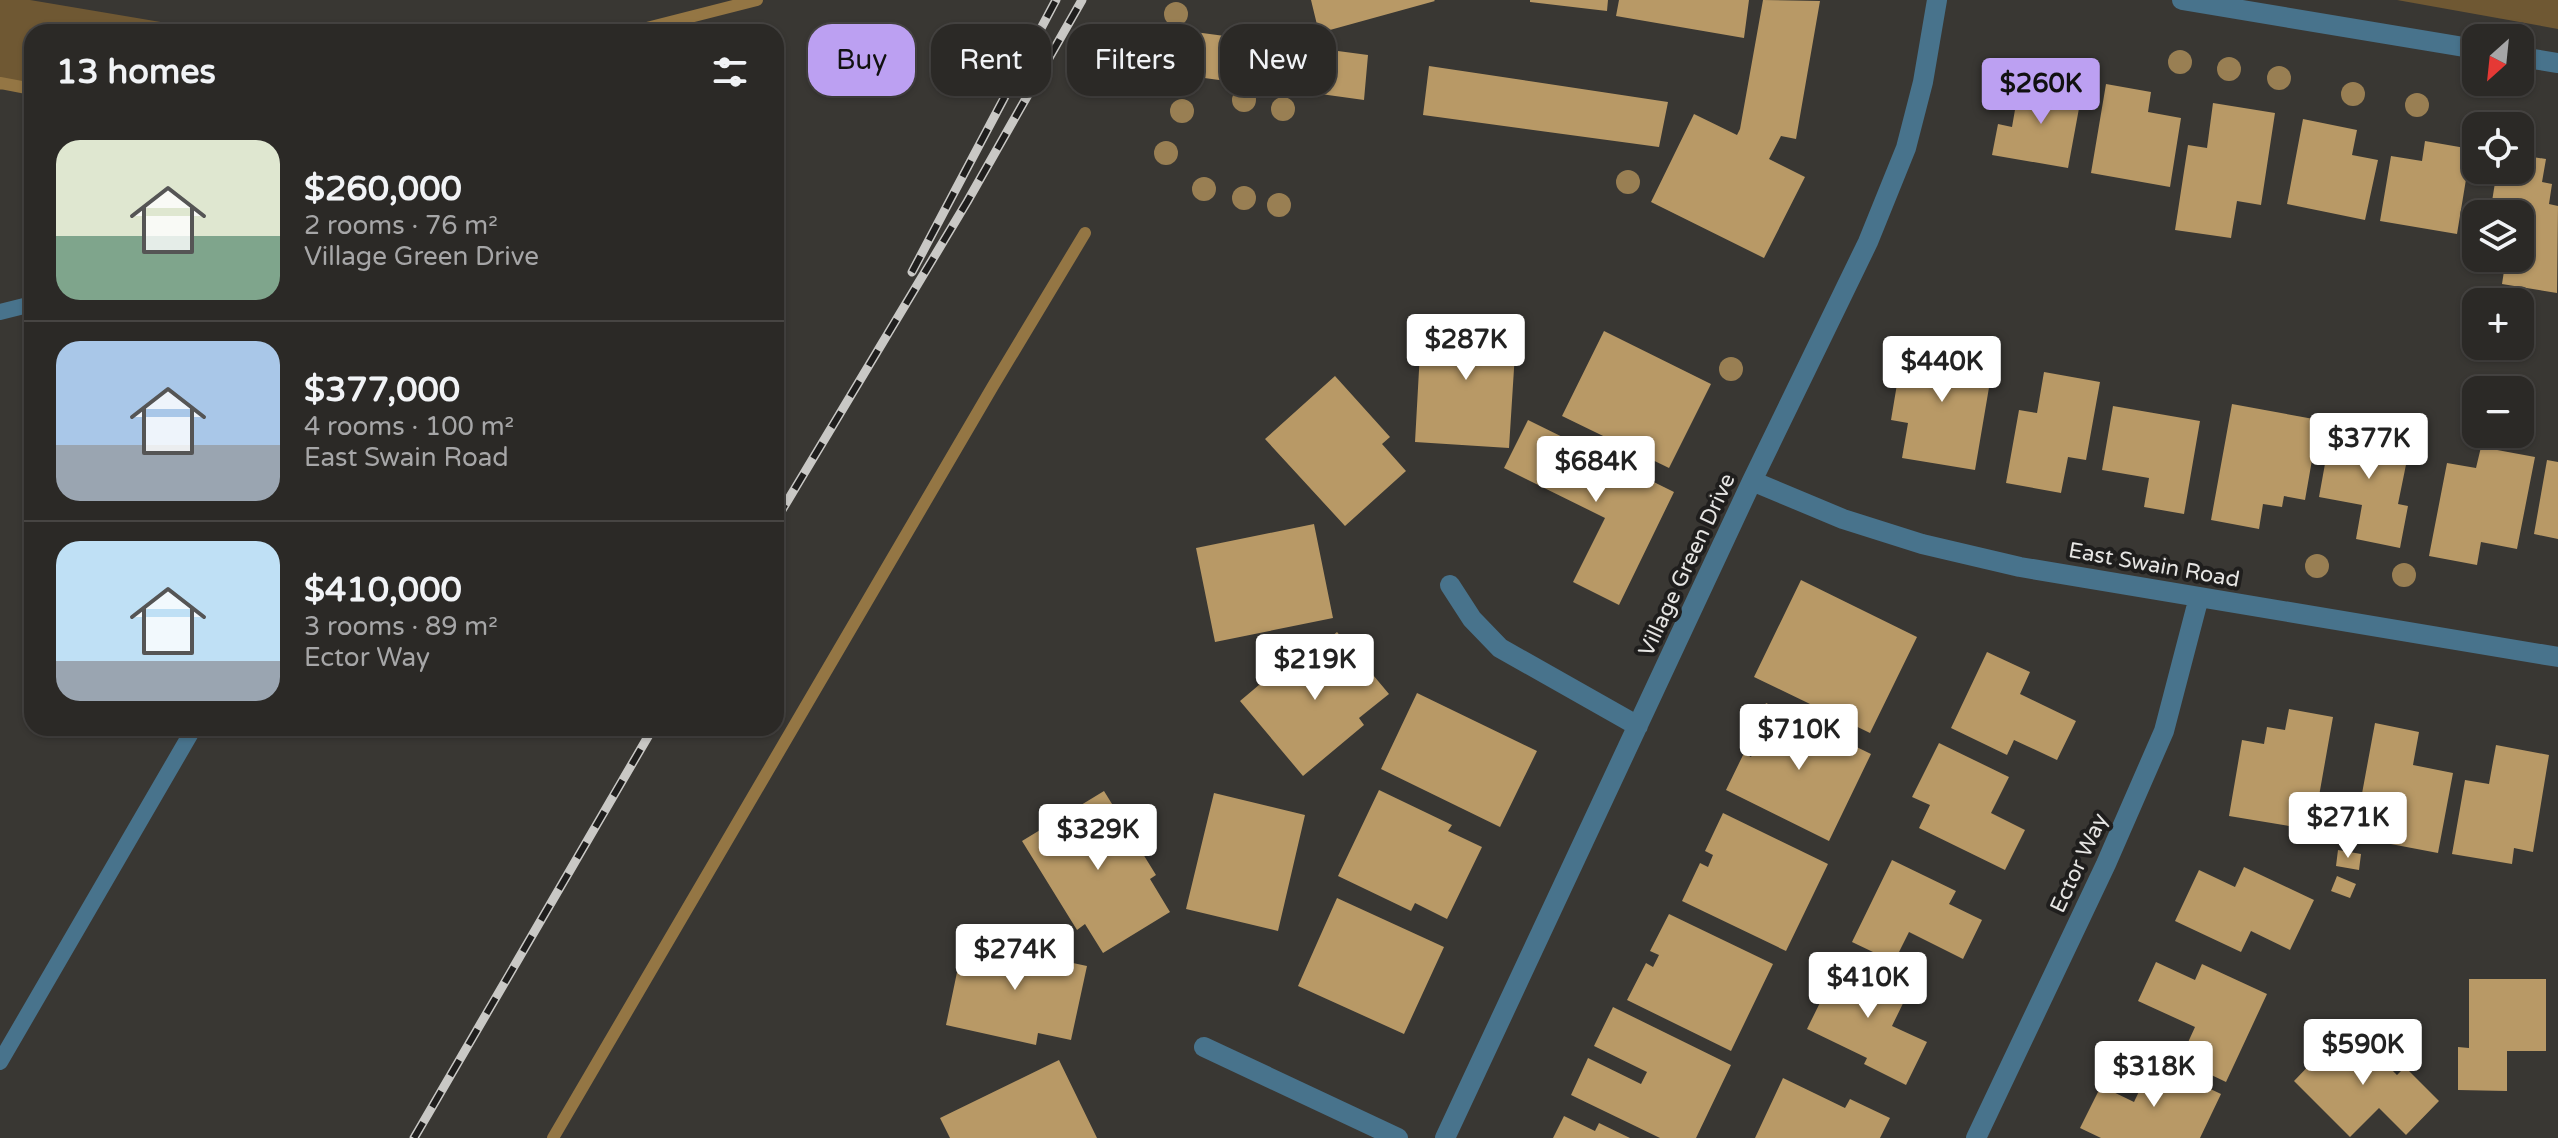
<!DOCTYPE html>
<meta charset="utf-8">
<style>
:root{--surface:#2b2926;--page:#33312e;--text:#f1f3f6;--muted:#a6a6a7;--line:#474543;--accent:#bca0f2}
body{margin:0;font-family:"Varela Round",sans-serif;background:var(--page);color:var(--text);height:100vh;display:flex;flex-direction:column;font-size:30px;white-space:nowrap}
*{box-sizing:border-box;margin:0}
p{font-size:26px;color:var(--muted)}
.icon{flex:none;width:44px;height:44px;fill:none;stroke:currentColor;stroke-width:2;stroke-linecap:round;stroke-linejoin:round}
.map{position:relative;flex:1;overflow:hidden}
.panel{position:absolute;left:24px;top:24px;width:760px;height:712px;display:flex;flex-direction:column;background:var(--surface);border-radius:24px;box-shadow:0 2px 6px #0004,0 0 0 2px var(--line)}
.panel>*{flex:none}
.top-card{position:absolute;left:808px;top:24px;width:760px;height:72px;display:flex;gap:16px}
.needle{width:52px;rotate:207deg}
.fabs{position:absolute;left:2462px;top:24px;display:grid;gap:16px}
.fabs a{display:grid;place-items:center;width:72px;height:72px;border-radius:16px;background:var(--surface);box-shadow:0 2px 6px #0004,0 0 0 2px var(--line);font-size:40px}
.price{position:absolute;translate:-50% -68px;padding:0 18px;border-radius:8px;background:#fff;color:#222;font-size:26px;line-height:52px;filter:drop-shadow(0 2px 4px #0008)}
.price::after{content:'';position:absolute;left:50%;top:48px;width:24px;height:18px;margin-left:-12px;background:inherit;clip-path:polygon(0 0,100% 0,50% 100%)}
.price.on{background:var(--accent);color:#111}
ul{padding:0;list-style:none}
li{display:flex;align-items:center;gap:24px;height:200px;padding:0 32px}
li+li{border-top:2px solid var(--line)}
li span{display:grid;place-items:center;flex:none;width:224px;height:160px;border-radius:24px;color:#555}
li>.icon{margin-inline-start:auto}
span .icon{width:96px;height:96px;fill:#fffc;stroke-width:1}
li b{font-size:34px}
h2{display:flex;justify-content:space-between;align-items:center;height:96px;padding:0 32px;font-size:34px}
.pill{padding:0 28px;border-radius:24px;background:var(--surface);box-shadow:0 2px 6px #0004,0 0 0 2px var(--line);font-size:28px;line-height:72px}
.pill.on{background:var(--accent);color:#111}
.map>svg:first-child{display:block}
</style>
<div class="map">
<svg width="2558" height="1138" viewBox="0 0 2558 1138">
<rect width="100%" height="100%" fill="#393733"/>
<path fill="#6f5833" d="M0,0H30L220,32H32V81L0,90Z
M2397,0H2558V29Z"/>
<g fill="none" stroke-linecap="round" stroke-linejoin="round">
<path stroke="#947644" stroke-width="12" d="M631,32L757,0
M0,83L32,89
M553,1138L993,386L1085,233"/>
</g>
<path fill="#b89966" d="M1311,0H1434L1435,1L1319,33Z
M1530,0H1608L1607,11L1530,2Z
M1619,0H1749L1744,38L1616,16Z
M1763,0L1820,1L1796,139L1781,136L1769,159L1805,177L1764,258L1651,202L1694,114L1737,135L1740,129Z
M1172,29L1368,55L1364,100L1168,73Z
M1429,66L1668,102L1659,147L1423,115Z
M2020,81L2082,92L2068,168L1992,155L1998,124L2012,127Z
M2106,84L2151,92L2148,112L2181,118L2170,187L2091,173Z
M2213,103L2275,113L2261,205L2237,201L2231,238L2175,230L2188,145L2207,148Z
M2303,119L2357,130L2352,155L2378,160L2365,220L2287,204Z
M2425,141L2471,149L2457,234L2380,221L2391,156L2422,161Z
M2520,155L2546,159L2542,182L2552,184L2549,204L2558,206L2557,293L2502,284L2506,258H2520V214H2490L2497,170H2520Z
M1422,316L1517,321L1509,448L1415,442Z
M1604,331L1711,384L1669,468L1562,416Z
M1904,342L1994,358L1975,470L1902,458L1908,423L1891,420Z
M2044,372L2100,382L2086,460L2068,457L2061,493L2006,483L2019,410L2037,413Z
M1335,376L1390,437L1382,444L1406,471L1345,526L1265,439Z
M2232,404L2319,420L2305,500L2284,496L2282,507L2263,504L2259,529L2211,520Z
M2113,406L2200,421L2184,514L2144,507L2149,478L2102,470Z
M1528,420L1674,492L1619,605L1573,582L1605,518L1504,468Z
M2332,425L2411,440L2398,504L2408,506L2400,548L2356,539L2362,505L2319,497Z
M2481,447L2535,457L2517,549L2481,542L2477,565L2429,556L2447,463L2476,468Z
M2547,460L2558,462V539L2534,534Z
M1314,524L1333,618L1215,642L1196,548Z
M1801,580L1917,637L1870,733L1754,677Z
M1337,632L1389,694L1359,718L1364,725L1303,776L1240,701L1303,648L1309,655Z
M1987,652L2030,672L2020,694L2076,721L2057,760L2014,740L2007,755L1951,728Z
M1417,693L1537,751L1500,827L1381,769Z
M1766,703L1871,754L1829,841L1726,790L1744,753L1751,757L1757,744L1749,740Z
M2289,709L2333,717L2313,830L2229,816L2242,740L2264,744L2267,727L2285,730Z
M2375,723L2419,732L2413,765L2453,773L2438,853L2354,837Z
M1939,743L2009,777L1991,813L2025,830L2005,870L1919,828L1930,805L1912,797Z
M2496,745L2549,755L2533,852L2514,848L2512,864L2452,854L2465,780L2489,784Z
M1379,790L1452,825L1448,831L1482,847L1447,919L1415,903L1411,911L1338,876Z
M1104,791L1156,875L1150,879L1170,912L1103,953L1085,924L1077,930L1022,841Z
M1214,793L1305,815L1278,931L1186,909Z
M1723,813L1828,864L1786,951L1682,901L1700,863L1708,867L1713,855L1705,851Z
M2338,850L2361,854L2359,870L2336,866Z
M1892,860L1956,891L1949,904L1982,920L1963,959L1909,932L1894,962L1852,942Z
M2244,867L2314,900L2290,950L2251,931L2241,952L2175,921L2199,870L2235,887Z
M2337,876L2356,884L2350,898L2331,891Z
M1337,898L1444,947L1404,1034L1298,986Z
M1669,914L1773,964L1731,1051L1627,1000L1646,963L1653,967L1659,955L1650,951Z
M965,934L1055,953L1054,959L1087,966L1071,1040L1038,1033L1036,1045L946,1025Z
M1843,956L1910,989L1892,1026L1927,1042L1906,1085L1864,1064L1867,1058L1807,1029Z
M2156,962L2195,980L2202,964L2267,994L2226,1082L2180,1060L2195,1027L2138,1001Z
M2469,979H2546V1051H2507V1091L2458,1090V1047L2469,1048Z
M1613,1007L1731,1065L1696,1138H1660L1571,1095L1588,1058L1641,1084L1647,1072L1594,1046Z
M2347,1026L2397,1075L2405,1067L2439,1101L2406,1135L2379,1108L2350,1137L2294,1081Z
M1059,1060L1097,1138H950L940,1118Z
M2153,1062L2221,1094L2200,1138H2101L2080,1128L2101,1086L2134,1102Z
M1783,1078L1845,1108L1850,1099L1890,1118L1880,1138H1755Z
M1564,1116L1595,1131L1599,1123L1630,1138H1553Z"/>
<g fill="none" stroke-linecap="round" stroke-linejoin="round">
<path stroke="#48738c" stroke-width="16" d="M0,312L32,304
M0,1062L194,728"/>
<path stroke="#48738c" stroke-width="20" d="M2182,0L2476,49
M2520,57L2558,63
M1752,481L1843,519L1922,544L2020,567L2558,657
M1450,585L1472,619L1500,648L1638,726
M1204,1047L1398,1138
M1445,1138L1752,481L1868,242L1906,148L1923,82L1937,0
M1976,1138L2106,864L2164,731L2199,597"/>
<g stroke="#c9c8c5" stroke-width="9">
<path id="rail" d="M912,272L1056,0
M776,520L967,202L1082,0
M414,1138L653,728"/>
</g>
<use href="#rail" stroke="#1f1e1d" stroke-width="6" stroke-dasharray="18" stroke-linecap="butt"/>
</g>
<g fill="#997f53">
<circle cx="1176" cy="14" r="12"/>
<circle cx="1161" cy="44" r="12"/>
<circle cx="2180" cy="62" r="12"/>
<circle cx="2229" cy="69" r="12"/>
<circle cx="2279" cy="78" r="12"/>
<circle cx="2353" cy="94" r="12"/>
<circle cx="1244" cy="100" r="12"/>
<circle cx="2417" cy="105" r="12"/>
<circle cx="1283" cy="109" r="12"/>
<circle cx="1182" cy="111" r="12"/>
<circle cx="1166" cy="153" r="12"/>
<circle cx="1628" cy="182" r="12"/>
<circle cx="1204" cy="189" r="12"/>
<circle cx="1244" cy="198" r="12"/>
<circle cx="1279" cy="205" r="12"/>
<circle cx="1731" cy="369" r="12"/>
<circle cx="2317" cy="566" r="12"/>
<circle cx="2404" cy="575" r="12"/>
</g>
<g text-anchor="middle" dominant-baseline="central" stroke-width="8" stroke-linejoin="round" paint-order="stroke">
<g font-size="22" fill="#e6e5e3" stroke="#1f1e1d">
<text transform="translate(1687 565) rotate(-65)">Village Green Drive</text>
<text transform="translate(2154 565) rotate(10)">East Swain Road</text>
<text transform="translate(2079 863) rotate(-65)">Ector Way</text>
</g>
</g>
</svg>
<div class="fabs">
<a><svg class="needle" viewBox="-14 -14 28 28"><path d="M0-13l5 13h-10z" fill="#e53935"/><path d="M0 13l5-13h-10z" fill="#a6a6a7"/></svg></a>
<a><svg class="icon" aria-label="locate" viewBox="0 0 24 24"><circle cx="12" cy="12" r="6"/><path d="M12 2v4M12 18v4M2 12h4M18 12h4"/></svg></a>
<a><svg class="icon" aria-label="layers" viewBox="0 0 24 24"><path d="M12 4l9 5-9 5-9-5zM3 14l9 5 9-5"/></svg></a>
<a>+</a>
<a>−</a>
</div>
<b class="price on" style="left:2041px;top:126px">$260K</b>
<b class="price" style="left:1466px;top:382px">$287K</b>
<b class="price" style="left:1942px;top:404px">$440K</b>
<b class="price" style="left:2369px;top:481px">$377K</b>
<b class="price" style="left:1596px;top:504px">$684K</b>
<b class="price" style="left:1315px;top:702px">$219K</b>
<b class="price" style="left:1799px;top:772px">$710K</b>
<b class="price" style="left:2348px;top:860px">$271K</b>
<b class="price" style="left:1098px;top:872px">$329K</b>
<b class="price" style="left:1015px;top:992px">$274K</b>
<b class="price" style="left:1868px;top:1020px">$410K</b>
<b class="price" style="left:2363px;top:1087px">$590K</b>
<b class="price" style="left:2154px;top:1109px">$318K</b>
<div class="top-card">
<a class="pill on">Buy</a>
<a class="pill">Rent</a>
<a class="pill">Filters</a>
<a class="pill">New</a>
</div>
<section class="panel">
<h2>13 homes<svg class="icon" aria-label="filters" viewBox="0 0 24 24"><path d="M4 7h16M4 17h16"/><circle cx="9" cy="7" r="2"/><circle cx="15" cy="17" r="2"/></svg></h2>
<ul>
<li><span style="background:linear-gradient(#dfe7d0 60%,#7fa58c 0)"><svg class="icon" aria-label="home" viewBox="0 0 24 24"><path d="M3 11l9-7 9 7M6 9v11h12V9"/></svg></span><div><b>$260,000</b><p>2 rooms · 76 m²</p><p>Village Green Drive</p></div></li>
<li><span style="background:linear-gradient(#a9c7e8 65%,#9aa5b1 0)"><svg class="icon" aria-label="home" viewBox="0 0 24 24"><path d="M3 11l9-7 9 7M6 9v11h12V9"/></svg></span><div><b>$377,000</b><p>4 rooms · 100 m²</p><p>East Swain Road</p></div></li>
<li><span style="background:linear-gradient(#bfe0f5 75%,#9aa5b1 0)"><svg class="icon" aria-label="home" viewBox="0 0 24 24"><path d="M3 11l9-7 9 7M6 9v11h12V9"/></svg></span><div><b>$410,000</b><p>3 rooms · 89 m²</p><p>Ector Way</p></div></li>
</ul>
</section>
</div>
